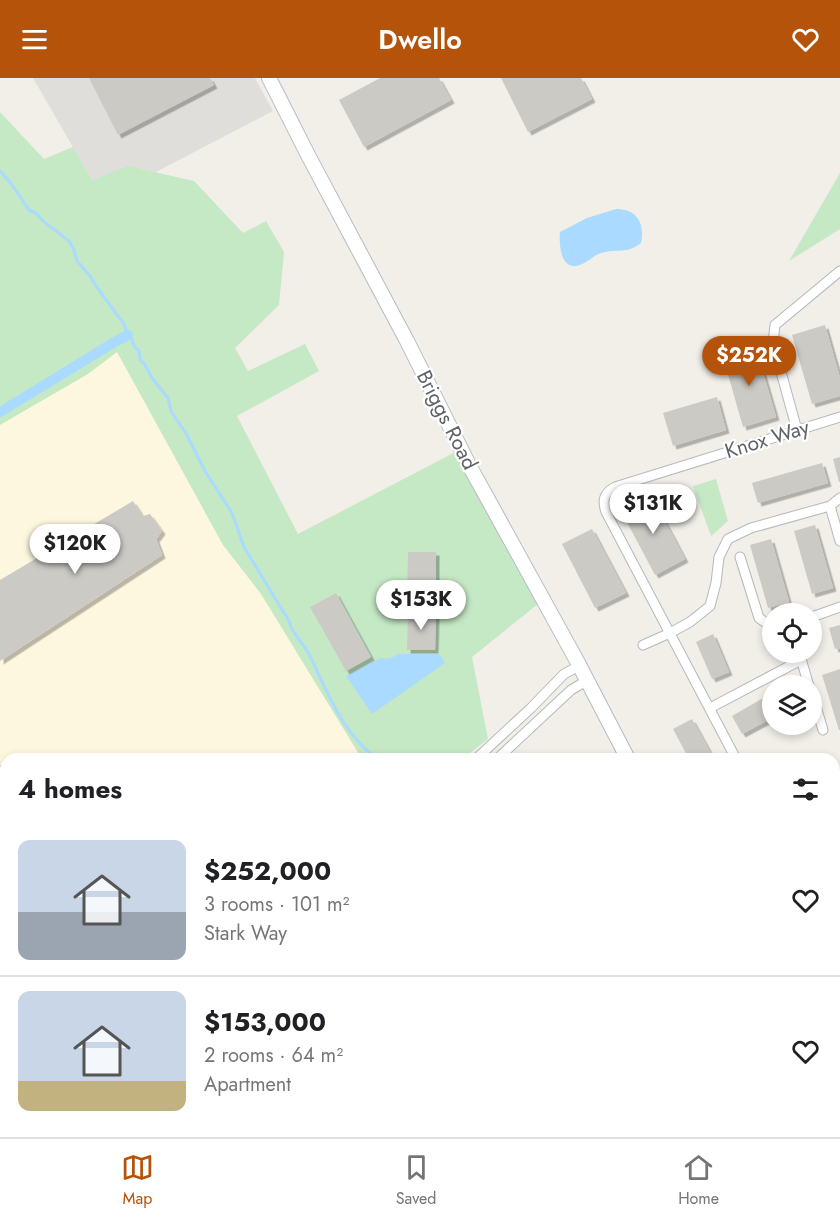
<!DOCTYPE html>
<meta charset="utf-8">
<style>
:root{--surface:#fff;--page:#f6f6f6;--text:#202124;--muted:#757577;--line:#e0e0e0;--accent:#b45309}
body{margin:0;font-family:Jost,sans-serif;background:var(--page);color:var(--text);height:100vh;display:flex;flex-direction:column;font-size:22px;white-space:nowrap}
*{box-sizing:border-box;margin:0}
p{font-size:20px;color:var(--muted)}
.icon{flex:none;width:33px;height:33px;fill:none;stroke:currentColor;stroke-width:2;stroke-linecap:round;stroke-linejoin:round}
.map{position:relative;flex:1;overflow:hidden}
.sheet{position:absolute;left:0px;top:675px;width:840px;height:384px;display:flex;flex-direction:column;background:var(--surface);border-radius:18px 18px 0 0;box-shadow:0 3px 9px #0003}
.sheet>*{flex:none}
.tools{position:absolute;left:762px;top:525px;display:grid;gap:12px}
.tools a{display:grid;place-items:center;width:60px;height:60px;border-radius:50%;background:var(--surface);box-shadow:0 3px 9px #0003;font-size:30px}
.price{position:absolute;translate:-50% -51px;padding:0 14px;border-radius:21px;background:#fff;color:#222;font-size:20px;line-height:39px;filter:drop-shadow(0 2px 3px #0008)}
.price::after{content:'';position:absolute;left:50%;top:36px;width:18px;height:14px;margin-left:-9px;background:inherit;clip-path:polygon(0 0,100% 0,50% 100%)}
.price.on{background:var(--accent);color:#fff}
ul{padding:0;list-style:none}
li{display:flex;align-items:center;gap:18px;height:150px;padding:0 18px}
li+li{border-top:2px solid var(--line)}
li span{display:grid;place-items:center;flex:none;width:168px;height:120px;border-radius:12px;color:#555}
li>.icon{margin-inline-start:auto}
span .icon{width:72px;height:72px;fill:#fffc;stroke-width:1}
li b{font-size:26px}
h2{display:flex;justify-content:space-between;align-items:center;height:72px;padding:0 18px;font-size:26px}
header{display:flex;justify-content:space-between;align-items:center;height:78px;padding:0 18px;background:var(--accent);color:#fff;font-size:27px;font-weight:600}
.tabs{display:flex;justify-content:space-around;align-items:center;height:84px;border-top:2px solid var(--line);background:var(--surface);font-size:16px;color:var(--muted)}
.tabs a{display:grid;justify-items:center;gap:3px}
.tabs .on{color:var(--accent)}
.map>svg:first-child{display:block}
</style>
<header><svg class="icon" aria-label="menu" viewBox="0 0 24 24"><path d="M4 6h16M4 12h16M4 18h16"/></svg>Dwello<svg class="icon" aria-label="heart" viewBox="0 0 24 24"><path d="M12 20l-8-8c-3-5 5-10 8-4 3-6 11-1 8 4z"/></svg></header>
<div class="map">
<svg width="840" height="1059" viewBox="0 0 840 1059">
<defs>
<filter id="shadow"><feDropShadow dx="3.5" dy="3.5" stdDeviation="0" flood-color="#0004"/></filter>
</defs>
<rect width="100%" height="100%" fill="#f1efe8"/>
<path fill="#fef7e0" d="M0,39L384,681H6V1028L0,1021Z
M26,1053H457L450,1059H31Z"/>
<path fill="#e0deda" d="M33,0H255L273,33L156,94L128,89L92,102Z"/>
<path fill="#c5e8c5" d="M0,34L44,81L73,69L92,102L128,88L194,103L243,155L266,143L284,174L279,227L235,270L248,293L305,266L319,293L237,338L298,456L465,369L543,522L472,579L488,661L462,681H362L261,516L223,467L117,274L88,296L0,347Z
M840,95V151L789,183Z
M716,401L728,443L711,458L693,408Z
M840,799V1059H831L832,1053H834V801Z
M0,994L6,1009V1053H37L42,1059H5L0,1052Z
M212,1053H385L380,1059H199Z
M445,1053H817L818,1059H451Z"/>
<path fill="#aadaff" d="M616,131C637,131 645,145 641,165C625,177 616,170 601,175C592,178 585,187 576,188C560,190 559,165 560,154L587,140Z
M397,576H439L445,585L372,636L346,598L380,580C386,581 393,581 397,576Z"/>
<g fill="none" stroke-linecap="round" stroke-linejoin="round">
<path stroke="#aadaff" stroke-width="3" d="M0,93L10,104L29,132L36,135L43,143L69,163L74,172L77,183L90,198L96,208L124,246L127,256L132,261L134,268L139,273L140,282L144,285L152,300L168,320L171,333L187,357L205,393L232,435L244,469L284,535C289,540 289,545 292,551C297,560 305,568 310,578C327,613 344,659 378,681
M834,853L840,851
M259,1059L269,1053
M669,1059L670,1053"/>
<path stroke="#aadaff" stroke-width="10" d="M0,334L113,265L128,257"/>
</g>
<path fill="#cccac5" filter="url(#shadow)" d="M89,0H210L214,7L118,57Z
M380,0H439L451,22L364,69L339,22Z
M501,0H581L592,21L528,54Z
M825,247L840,300V318L812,326L792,257Z
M756,270L776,339L743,349L723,279Z
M717,319L726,352L673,368L663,335Z
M840,379V404H839L833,381Z
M822,385L828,405L758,425L752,405Z
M651,417L685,481L655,497L621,433Z
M133,423L143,438L150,436L162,453L156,461L162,477L0,583V502Z
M815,447L833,510L812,516L794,453Z
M592,451L626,515L595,530L562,466Z
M771,461L789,524L768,530L750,467Z
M408,474H436V530H407Z
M336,515L371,579L346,593L310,529Z
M408,534L436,535L435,572H407Z
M840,547V570L835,571L829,550Z
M713,556L729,594L712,601L696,564Z
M840,591V652H839L822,597Z
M772,615V640L742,656L732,638Z
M692,641L714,681H689L673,651Z"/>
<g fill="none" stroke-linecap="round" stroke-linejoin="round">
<g stroke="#b5b8bc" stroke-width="11">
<path id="street" d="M797,352L773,265L775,247L840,193
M830,428L840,463
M740,479L759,540L769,547L772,548
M812,539L840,529
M643,567L670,555L690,544L710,528L716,505L719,479L728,461L751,450L830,428L840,420
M799,574L809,608
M812,615L823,652
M710,630L801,582
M735,679L606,434C602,422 604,415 615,409L840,339
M476,681L531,630L564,596L579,588
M497,681L571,612L586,603
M0,693L6,695
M0,709L6,712"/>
</g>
<g stroke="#b6babf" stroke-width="16">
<path id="secondary" d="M269,0L309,79L407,263L469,387L577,583L628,681
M834,797L840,796
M450,1059L457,1053"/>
</g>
<use href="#street" stroke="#fff" stroke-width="9"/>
<use href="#secondary" stroke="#fff" stroke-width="14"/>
</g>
<g text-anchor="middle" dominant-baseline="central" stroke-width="4.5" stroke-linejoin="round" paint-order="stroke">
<g font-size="21" fill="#5f6368" stroke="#fff">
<text transform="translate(447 342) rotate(63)">Briggs Road</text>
<text transform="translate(767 361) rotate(-17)">Knox Way</text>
</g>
</g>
</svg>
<div class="tools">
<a><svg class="icon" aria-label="locate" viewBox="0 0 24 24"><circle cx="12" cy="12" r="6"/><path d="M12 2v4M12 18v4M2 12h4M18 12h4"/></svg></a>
<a><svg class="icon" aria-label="layers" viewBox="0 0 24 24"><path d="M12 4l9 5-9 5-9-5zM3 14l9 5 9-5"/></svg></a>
</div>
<b class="price on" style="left:749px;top:309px">$252K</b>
<b class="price" style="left:653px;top:457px">$131K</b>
<b class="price" style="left:75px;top:497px">$120K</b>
<b class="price" style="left:421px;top:553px">$153K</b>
<section class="sheet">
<h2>4 homes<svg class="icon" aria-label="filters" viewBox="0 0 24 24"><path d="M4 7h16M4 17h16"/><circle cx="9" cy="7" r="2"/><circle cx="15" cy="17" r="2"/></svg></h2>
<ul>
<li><span style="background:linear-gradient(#c9d6e8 60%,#9aa5b1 0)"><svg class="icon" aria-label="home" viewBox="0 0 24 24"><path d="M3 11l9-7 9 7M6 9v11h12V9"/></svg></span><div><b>$252,000</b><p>3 rooms · 101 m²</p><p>Stark Way</p></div><svg class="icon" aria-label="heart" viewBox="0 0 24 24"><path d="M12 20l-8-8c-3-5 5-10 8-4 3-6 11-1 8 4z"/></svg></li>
<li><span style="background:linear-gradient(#c9d6e8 75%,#c2b280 0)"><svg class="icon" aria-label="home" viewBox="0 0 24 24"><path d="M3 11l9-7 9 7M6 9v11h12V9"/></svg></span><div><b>$153,000</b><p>2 rooms · 64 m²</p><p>Apartment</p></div><svg class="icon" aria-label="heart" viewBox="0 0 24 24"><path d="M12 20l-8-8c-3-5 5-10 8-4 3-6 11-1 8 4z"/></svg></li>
</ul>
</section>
</div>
<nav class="tabs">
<a class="on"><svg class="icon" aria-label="map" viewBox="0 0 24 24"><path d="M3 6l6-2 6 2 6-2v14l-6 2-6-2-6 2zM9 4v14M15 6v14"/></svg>Map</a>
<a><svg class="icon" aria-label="saved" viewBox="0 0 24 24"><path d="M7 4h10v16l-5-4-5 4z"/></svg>Saved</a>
<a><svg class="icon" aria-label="home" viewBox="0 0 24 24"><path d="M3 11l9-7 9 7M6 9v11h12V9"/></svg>Home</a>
</nav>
